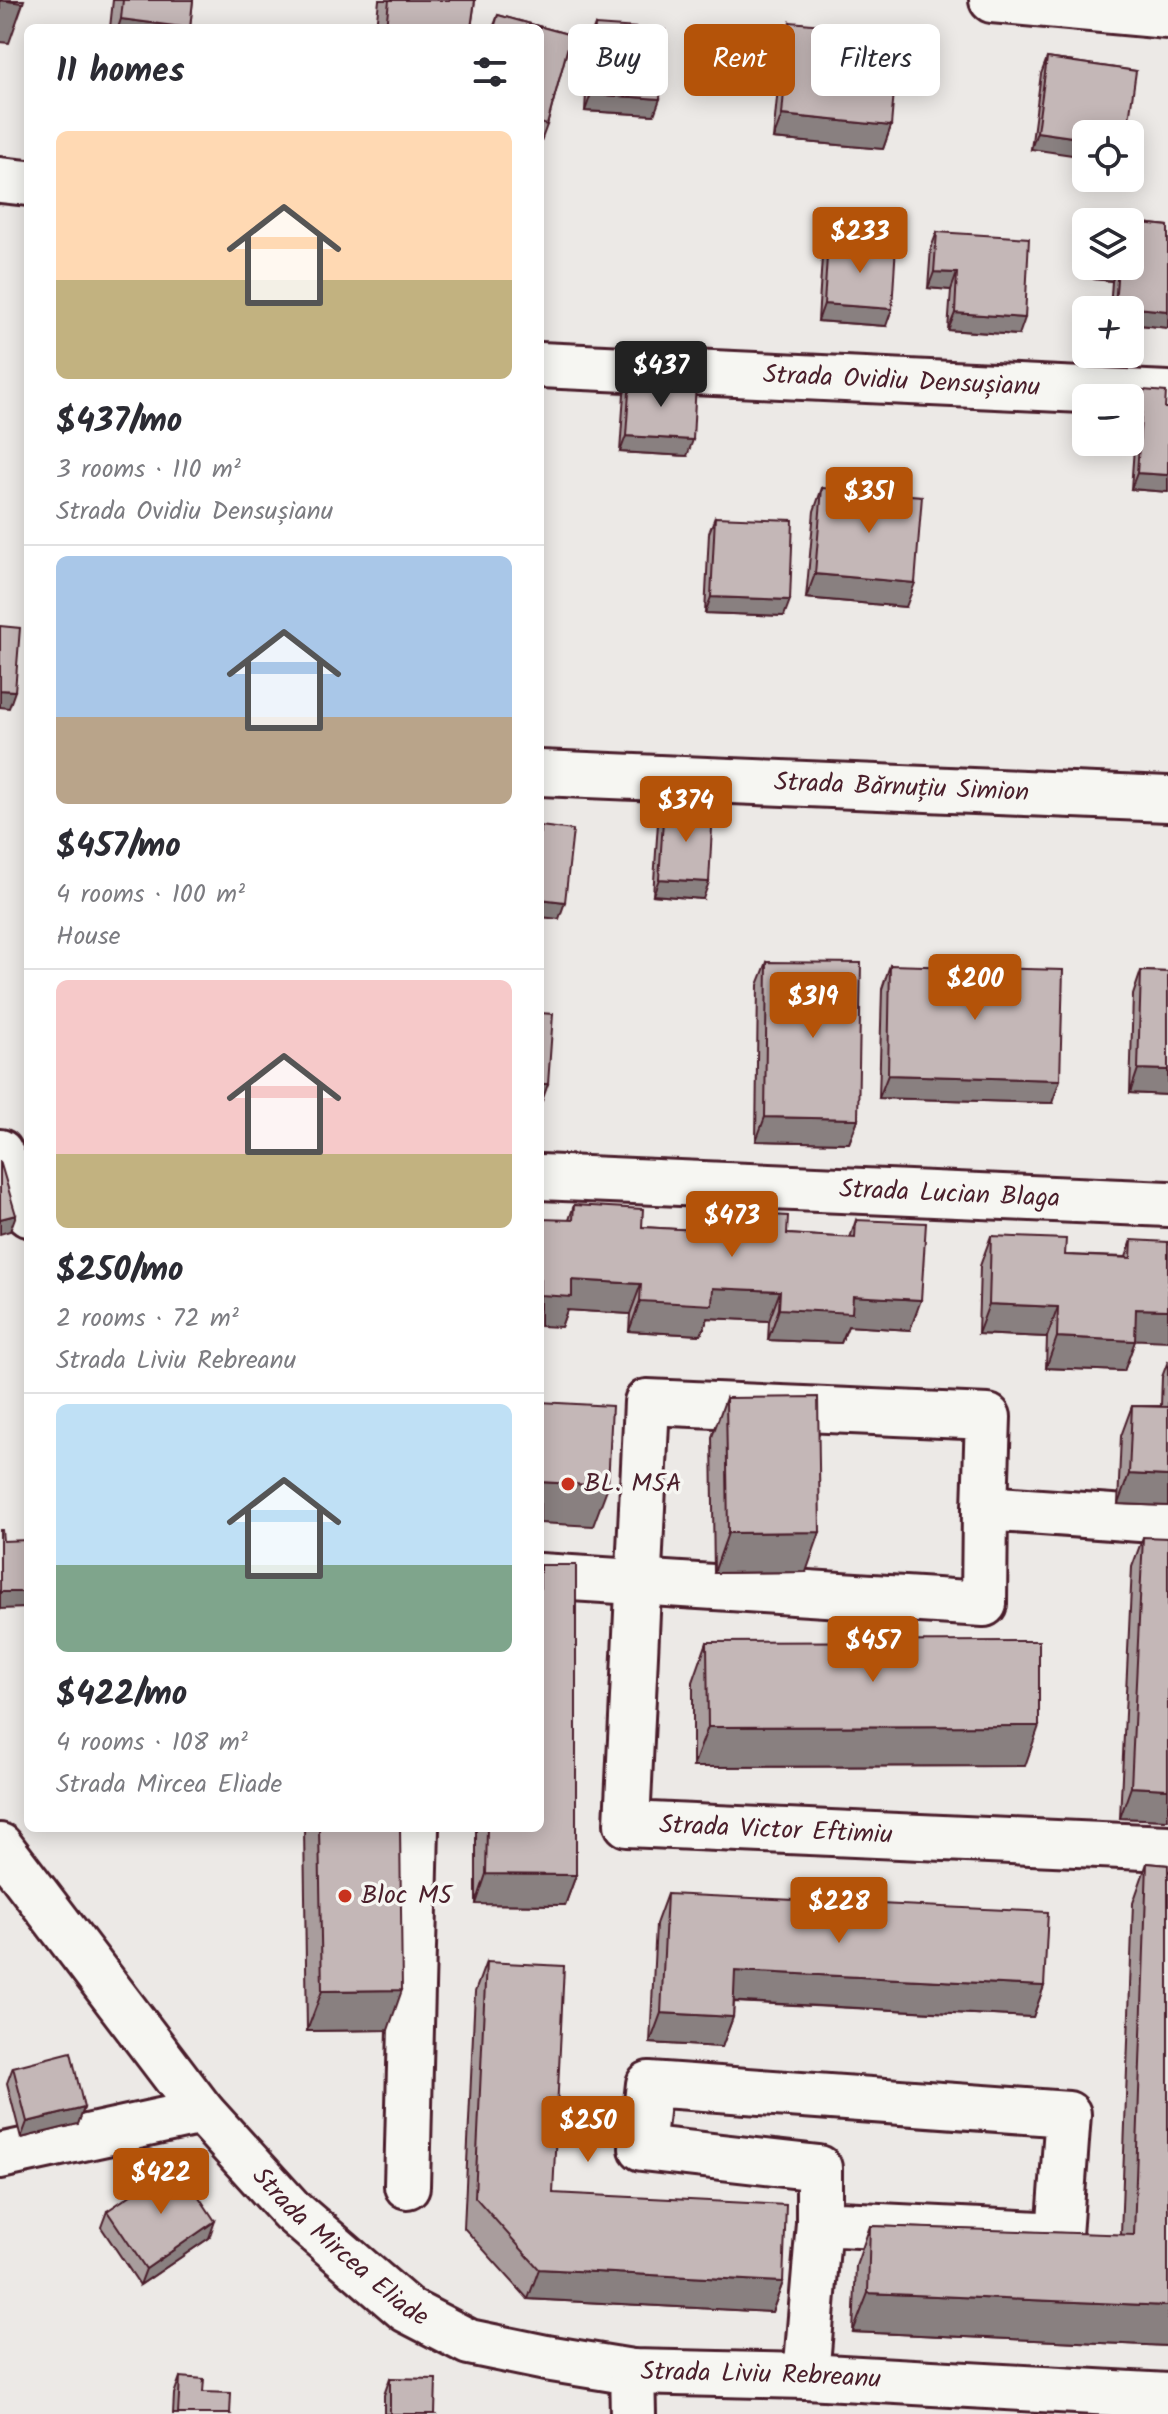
<!DOCTYPE html>
<meta charset="utf-8">
<style>
:root{--surface:#fff;--page:#f2f2f3;--text:#2b2b33;--muted:#7c7c81;--line:#e1e1e2;--accent:#b45309}
body{margin:0;font-family:Kalam,sans-serif;background:var(--page);color:var(--text);height:100vh;display:flex;flex-direction:column;font-size:30px;white-space:nowrap}
*{box-sizing:border-box;margin:0}
p{font-size:26px;color:var(--muted)}
.icon{flex:none;width:44px;height:44px;fill:none;stroke:currentColor;stroke-width:2;stroke-linecap:round;stroke-linejoin:round}
.map{position:relative;flex:1;overflow:hidden}
.side{position:absolute;left:24px;top:24px;width:520px;height:1808px;display:flex;flex-direction:column;background:var(--surface);border-radius:12px;box-shadow:0 4px 20px #0003}
.side>*{flex:none}
.banner{position:absolute;left:568px;top:24px;width:480px;height:72px;display:flex;gap:16px}
.buttons{position:absolute;left:1072px;top:120px;display:grid;gap:16px}
.buttons a{display:grid;place-items:center;width:72px;height:72px;border-radius:12px;background:var(--surface);box-shadow:0 4px 20px #0003;font-size:40px}
.price{position:absolute;translate:-50% -68px;padding:0 18px;border-radius:8px;background:var(--accent);color:#fff;font-size:26px;line-height:52px;filter:drop-shadow(0 2px 4px #0008)}
.price::after{content:'';position:absolute;left:50%;top:48px;width:24px;height:18px;margin-left:-12px;background:inherit;clip-path:polygon(0 0,100% 0,50% 100%)}
.price.selected{background:#222;color:#fff}
ul{padding:0;list-style:none}
li{display:grid;align-content:center;gap:16px;height:424px;padding:0 32px}
li+li{border-top:2px solid var(--line)}
li span{display:grid;place-items:center;height:248px;border-radius:12px;color:#555}
li>.icon{margin-inline-start:auto}
span .icon{width:144px;height:144px;fill:#fffc;stroke-width:1}
li b{font-size:34px}
h2{display:flex;justify-content:space-between;align-items:center;height:96px;padding:0 32px;font-size:34px}
.chip{padding:0 28px;border-radius:12px;background:var(--surface);box-shadow:0 4px 20px #0003;font-size:28px;line-height:72px}
.chip.selected{background:var(--accent);color:#fff}
.map>svg:first-child{display:block}
</style>
<div class="map">
<svg width="1168" height="2414" viewBox="0 0 1168 2414">
<rect width="100%" height="100%" fill="#ece9e6"/>
<filter id="ink" filterUnits="userSpaceOnUse"><feTurbulence type="fractalNoise" baseFrequency=".0125" numOctaves="2"/><feDisplacementMap in="SourceGraphic" scale="16" xChannelSelector="R" yChannelSelector="G"/><feConvolveMatrix kernelMatrix="1 2 1 2 8 2 1 2 1" color-interpolation-filters="sRGB"/></filter>
<g filter="url(#ink)">
<g fill="none" stroke-linecap="round" stroke-linejoin="round">
<g stroke="#4a1f2b" stroke-width="50">
<g id="minor">
<path d="M992,0L1168,16"/>
<path d="M0,180L28,183"/>
<path id="s1" d="M540,365L1168,394"/>
<path id="s2" d="M540,773L1168,799"/>
<path d="M0,1152L28,1214"/>
<path id="s3" d="M540,1177L1168,1204"/>
<path id="s4" d="M985,1508L988,1417L647,1402L627,1824L1168,1848"/>
<path d="M540,1576L984,1604L985,1508L1168,1521"/>
<path id="s5" d="M0,1846L202,2112L291,2210L407,2310L469,2342L546,2358L632,2372L806,2376L1168,2396"/>
<path d="M0,2156L202,2112"/>
<path d="M407,2186L416,1828"/>
<path d="M632,2372L633,2414"/>
<path d="M806,2376L819,2223V2168L642,2148L649,2084L1068,2114L1059,2235L819,2223"/>
</g>
</g>
<use href="#minor" stroke="#f6f6f2" stroke-width="44"/>
</g>
<path fill="#a99d9d" stroke="#4a1f2b" stroke-width="2" d="M113,0H193L190,28H110Z
M379,0H475L471,28H376Z
M498,15L571,35L547,125L540,144V28H493Z
M790,22L891,126L883,149L773,139L782,46Z
M595,25L654,115L585,111L589,41Z
M1047,58L1136,71L1031,149L1041,74Z
M1105,219L1168,226V328L1130,324V310H1110L1112,281L1094,279L1096,266H1130V222H1104Z
M937,232L1019,335L948,330L951,290L928,288L931,248Z
M828,241L886,326L818,321L822,257Z
M630,378L687,456L620,452L624,394Z
M1143,390L1165,408H1168V492L1131,489L1137,406Z
M822,488L906,607L806,598L814,511Z
M715,517L784,616L705,613L709,533Z
M664,806L703,899L653,895L658,823Z
M767,962L858,1119L849,1143L756,1141L758,985Z
M890,965L1052,1103L879,1098L882,989Z
M1141,971L1168,972V1095L1130,1093L1133,995Z
M574,1205L642,1227L710,1231L717,1212L787,1234L850,1238L856,1220L910,1330L848,1326L841,1343L768,1340L769,1321L708,1318L701,1335L629,1331L630,1314L567,1310L561,1327L569,1220Z
M991,1236L1065,1255L1126,1257L1132,1240L1135,1340L1124,1371L1046,1368L1047,1337L978,1334L980,1266Z
M1168,1361V1506L1118,1504L1121,1436L1132,1406H1161L1162,1377Z
M726,1398L806,1572L714,1573L712,1437Z
M1143,1537L1168,1820L1120,1818L1132,1567Z
M707,1642L1025,1766L693,1767V1682Z
M304,1828H400L388,2030L307,2031Z
M476,1828H540L576,1875L565,1905L476,1904Z
M1147,1863L1168,1865V2346L853,2332L856,2266L870,2226L1121,2235L1133,1903Z
M667,1894L1044,1986L1033,2017L734,2002L733,2017L722,2047L650,2043L656,1924Z
M486,1962L553,2193L783,2282L772,2312L528,2299L464,2228L475,1992Z
M13,2067L84,2108L78,2124L21,2138L7,2083Z
M107,2211L209,2238L140,2285L101,2227Z
M180,2377L203,2392L230,2414H173L174,2394Z
M390,2378L435,2414H384V2395Z"/>
<path fill="#898080" stroke="#4a1f2b" stroke-width="2" d="M0,0L23,3L9,43L0,42Z
M121,19L190,28H118Z
M591,94L660,99L654,115L585,111Z
M782,115L891,126L883,149L773,139Z
M1037,132L1086,139V157L1031,149Z
M1099,266H1118L1112,281L1094,279Z
M934,272L957,273L951,290L928,288Z
M824,304L892,309L886,326L818,321Z
M1115,306L1168,311V328L1130,324V310H1113Z
M955,313L1025,318L1019,335L948,330Z
M626,436L693,440L687,456L620,452Z
M1137,473L1168,475V492L1131,489Z
M815,574L915,583L906,607L806,598Z
M711,597L790,600L784,616L705,613Z
M0,690L15,691L9,708L0,707Z
M659,879L709,882L703,899L653,895Z
M540,899L565,902L559,919L540,917Z
M1138,1069L1168,1070V1095L1130,1093Z
M888,1075L1060,1080L1052,1103L879,1098Z
M540,1084H548L542,1101H540Z
M765,1117L858,1119L849,1143L756,1141Z
M16,1215L10,1231L0,1234V1219Z
M572,1280L641,1284L630,1314L567,1310L561,1327L540,1326V1295Z
M713,1288L780,1291L769,1321L708,1318L701,1335L629,1331L640,1301Z
M853,1296L921,1300L910,1330L848,1326L841,1343L768,1340L779,1309Z
M989,1304L1058,1307L1047,1337L978,1334Z
M1136,1309L1168,1310V1341L1125,1339Z
M1057,1337L1135,1341L1124,1371L1046,1368Z
M1129,1474L1168,1476V1506L1118,1504Z
M540,1482L608,1486L593,1526L540,1523Z
M820,1532L806,1572L714,1573L728,1533Z
M0,1592H28V1608L0,1609Z
M1039,1726L1025,1766L693,1767L708,1727Z
M1131,1787L1168,1789V1820L1120,1818Z
M486,1874L576,1875L565,1905L476,1904Z
M735,1971L1044,1986L1033,2017L724,2001Z
M402,1990L388,2030L307,2031L322,1991Z
M661,2013L733,2017L722,2047L650,2043Z
M84,2108L78,2124L21,2138L27,2122Z
M215,2221L209,2238L140,2285L146,2269Z
M539,2269L783,2282L772,2312L528,2299Z
M868,2293L1168,2306V2346L853,2332Z"/>
<path fill="#c4b7b7" stroke="#4a1f2b" stroke-width="2" d="M0,0H24L23,3Z
M123,0H193L190,28L121,19Z
M389,0H475L471,28H386Z
M498,15L571,35L547,125L540,123V28H494Z
M790,22L899,32L891,126L782,115Z
M595,25L665,30L660,99L591,94Z
M1047,58L1136,71L1127,134H1086V139L1037,132Z
M1105,219L1168,226V311L1115,306L1118,266H1130V222H1105Z
M937,232L1029,238L1025,318L955,313L957,273L934,272Z
M828,241L896,245L892,309L824,304Z
M630,378L696,381L693,440L626,436Z
M1143,390L1166,392L1165,408H1168V475L1137,473Z
M822,488L922,496L915,583L815,574Z
M715,517L793,520L790,600L711,597Z
M0,626L20,628L15,691L0,690Z
M664,806L713,810L709,882L659,879Z
M540,826L573,830L565,902L540,899Z
M767,962L861,963L858,1119L765,1117Z
M890,965L1063,970L1060,1080L888,1075Z
M1141,971L1168,972V1070L1138,1069Z
M540,1013L553,1014L548,1084H540Z
M0,1161L16,1215L0,1219Z
M574,1205L643,1209L642,1227L715,1231L717,1212L788,1216L787,1234L855,1238L856,1220L926,1223L921,1300L853,1296L852,1313L779,1309L780,1291L713,1288L712,1305L640,1301L641,1284L572,1280V1297L540,1295V1219L573,1220Z
M991,1236L1066,1239L1065,1255L1131,1258L1132,1240L1168,1242V1310L1136,1309L1135,1341L1057,1337L1058,1307L989,1304Z
M818,1397L820,1532L728,1533L726,1398Z
M540,1402L612,1406L608,1486L540,1482Z
M1132,1406L1168,1407V1476L1129,1474Z
M0,1530H2L3,1541L28,1540V1592H0Z
M1143,1537L1168,1538V1789L1131,1787Z
M540,1565H576V1875L486,1874L487,1828H540Z
M1039,1641V1726L708,1727L707,1642Z
M319,1828H400L402,1990L322,1991Z
M1147,1863L1168,1865V2306L868,2293L870,2226L1134,2235Z
M667,1894L1048,1912L1044,1986L735,1971L733,2017L661,2013Z
M486,1962L564,1966L553,2193L786,2205L783,2282L539,2269L475,2197Z
M71,2052L84,2108L27,2122L13,2067Z
M177,2164L215,2221L146,2269L107,2211Z
M180,2377L204,2379L203,2392L231,2393L230,2414H178Z
M390,2378L436,2379L435,2414H390Z"/>
</g>
<g fill="#c8321e" stroke="#f6f6f2" stroke-width="3">
<circle cx="568" cy="1484" r="8"/>
<circle cx="345" cy="1896" r="8"/>
</g>
<g text-anchor="middle" dominant-baseline="central" stroke-width="7" stroke-linejoin="round" paint-order="stroke">
<g font-size="26" fill="#4a1f2b" stroke="#f6f6f2">
<text stroke="none"><textPath href="#s1" startOffset="362">Strada Ovidiu Densușianu</textPath></text>
<text stroke="none"><textPath href="#s2" startOffset="362">Strada Bărnuțiu Simion</textPath></text>
<text stroke="none"><textPath href="#s3" startOffset="410">Strada Lucian Blaga</textPath></text>
<text stroke="none"><textPath href="#s4" startOffset="1004">Strada Victor Eftimiu</textPath></text>
<text stroke="none"><textPath href="#s5" startOffset="528">Strada Mircea Eliade</textPath></text>
<text stroke="none"><textPath href="#s5" startOffset="984">Strada Liviu Rebreanu</textPath></text>
</g>
<g font-size="26" fill="#4a1f2b" stroke="#f6f6f2" text-anchor="start">
<text x="584" y="1484">BL. M5A</text>
<text x="361" y="1896">Bloc M5</text>
</g>
</g>
</svg>
<div class="buttons">
<a><svg class="icon" aria-label="locate" viewBox="0 0 24 24"><circle cx="12" cy="12" r="6"/><path d="M12 2v4M12 18v4M2 12h4M18 12h4"/></svg></a>
<a><svg class="icon" aria-label="layers" viewBox="0 0 24 24"><path d="M12 4l9 5-9 5-9-5zM3 14l9 5 9-5"/></svg></a>
<a>+</a>
<a>−</a>
</div>
<b class="price" style="left:860px;top:275px">$233</b>
<b class="price selected" style="left:661px;top:409px">$437</b>
<b class="price" style="left:869px;top:535px">$351</b>
<b class="price" style="left:686px;top:844px">$374</b>
<b class="price" style="left:975px;top:1022px">$200</b>
<b class="price" style="left:813px;top:1040px">$319</b>
<b class="price" style="left:732px;top:1259px">$473</b>
<b class="price" style="left:873px;top:1684px">$457</b>
<b class="price" style="left:839px;top:1945px">$228</b>
<b class="price" style="left:588px;top:2164px">$250</b>
<b class="price" style="left:161px;top:2216px">$422</b>
<div class="banner">
<a class="chip">Buy</a>
<a class="chip selected">Rent</a>
<a class="chip">Filters</a>
</div>
<section class="side">
<h2>11 homes<svg class="icon" aria-label="filters" viewBox="0 0 24 24"><path d="M4 7h16M4 17h16"/><circle cx="9" cy="7" r="2"/><circle cx="15" cy="17" r="2"/></svg></h2>
<ul>
<li><span style="background:linear-gradient(#ffd9b3 60%,#c2b280 0)"><svg class="icon" aria-label="home" viewBox="0 0 24 24"><path d="M3 11l9-7 9 7M6 9v11h12V9"/></svg></span><div><b>$437/mo</b><p>3 rooms · 110 m²</p><p>Strada Ovidiu Densușianu</p></div></li>
<li><span style="background:linear-gradient(#a9c7e8 65%,#b9a48a 0)"><svg class="icon" aria-label="home" viewBox="0 0 24 24"><path d="M3 11l9-7 9 7M6 9v11h12V9"/></svg></span><div><b>$457/mo</b><p>4 rooms · 100 m²</p><p>House</p></div></li>
<li><span style="background:linear-gradient(#f6c9c9 70%,#c2b280 0)"><svg class="icon" aria-label="home" viewBox="0 0 24 24"><path d="M3 11l9-7 9 7M6 9v11h12V9"/></svg></span><div><b>$250/mo</b><p>2 rooms · 72 m²</p><p>Strada Liviu Rebreanu</p></div></li>
<li><span style="background:linear-gradient(#bfe0f5 65%,#7fa58c 0)"><svg class="icon" aria-label="home" viewBox="0 0 24 24"><path d="M3 11l9-7 9 7M6 9v11h12V9"/></svg></span><div><b>$422/mo</b><p>4 rooms · 108 m²</p><p>Strada Mircea Eliade</p></div></li>
</ul>
</section>
</div>
